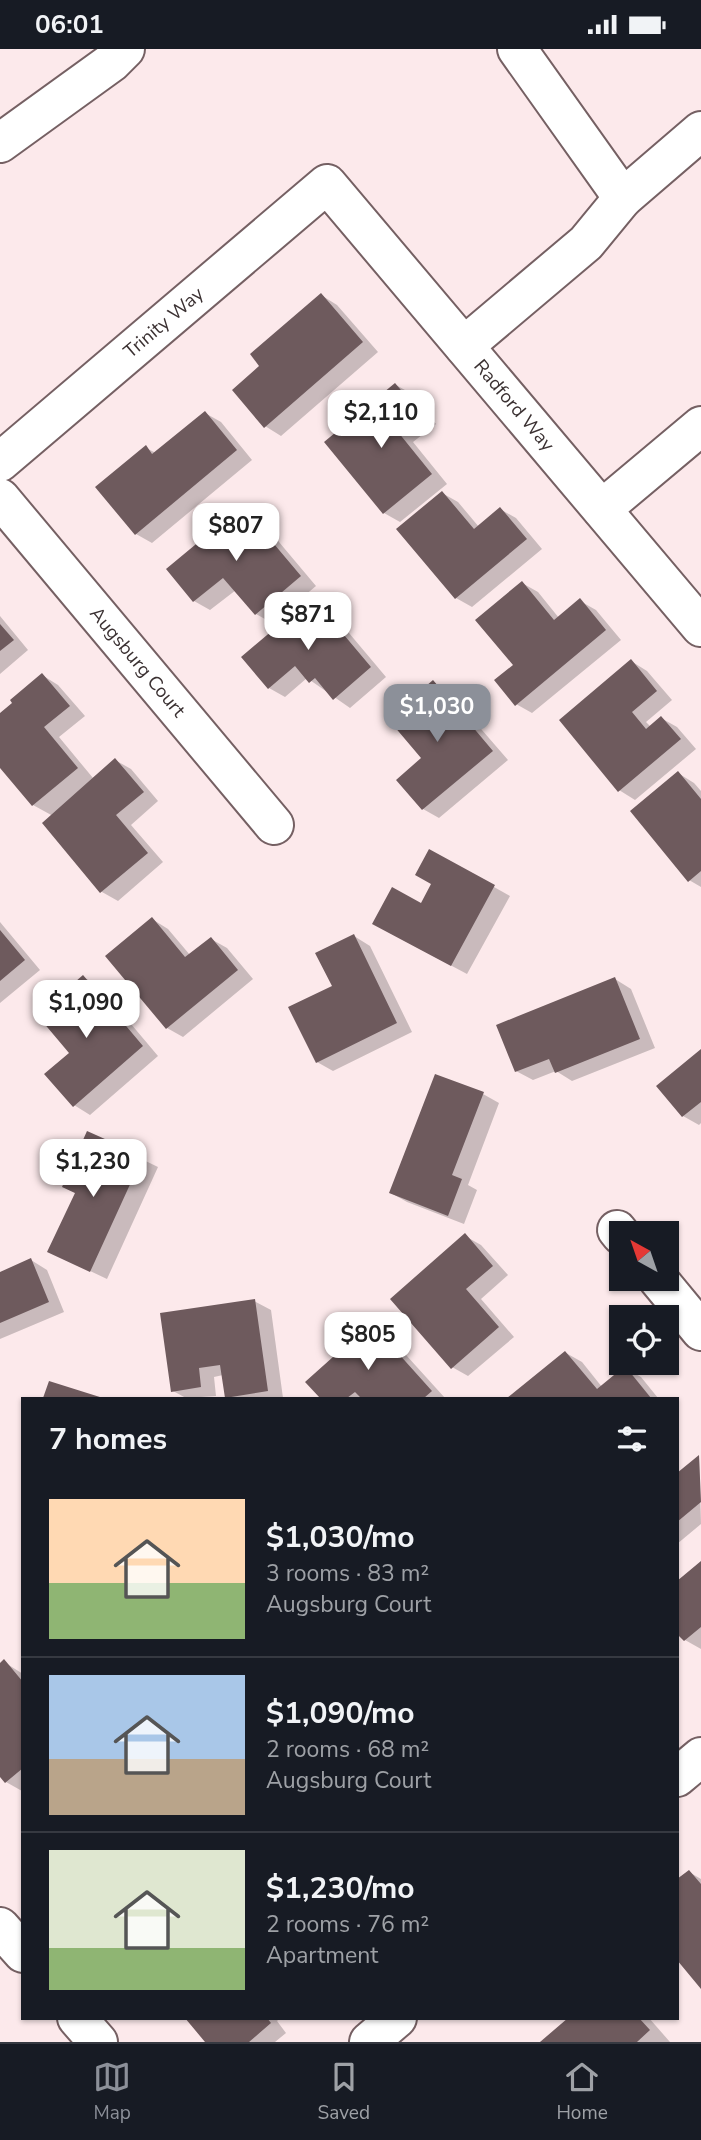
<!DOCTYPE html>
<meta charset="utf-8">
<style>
:root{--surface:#171b24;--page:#242831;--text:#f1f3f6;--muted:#9ea1a6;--line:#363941;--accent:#8c9099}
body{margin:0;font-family:"Nunito Sans",sans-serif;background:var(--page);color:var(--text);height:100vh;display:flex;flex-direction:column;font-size:26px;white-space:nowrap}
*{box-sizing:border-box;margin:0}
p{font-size:23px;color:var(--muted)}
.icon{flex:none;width:38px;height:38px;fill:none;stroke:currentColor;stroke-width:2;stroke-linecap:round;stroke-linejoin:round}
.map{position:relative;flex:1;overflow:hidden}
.details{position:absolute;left:21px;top:1348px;width:658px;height:623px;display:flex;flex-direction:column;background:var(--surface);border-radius:0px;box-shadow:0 2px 5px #0004}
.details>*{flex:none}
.needle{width:46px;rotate:320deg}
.buttons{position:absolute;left:609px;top:1172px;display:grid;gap:14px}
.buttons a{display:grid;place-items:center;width:70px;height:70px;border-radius:0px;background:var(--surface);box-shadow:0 2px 5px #0004;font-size:35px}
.price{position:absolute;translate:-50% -60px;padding:0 16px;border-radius:14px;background:#fff;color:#222;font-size:23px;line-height:46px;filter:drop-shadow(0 2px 4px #0008)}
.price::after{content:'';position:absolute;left:50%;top:42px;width:21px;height:16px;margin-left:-10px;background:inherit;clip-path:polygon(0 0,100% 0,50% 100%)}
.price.current{background:var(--accent);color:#fff}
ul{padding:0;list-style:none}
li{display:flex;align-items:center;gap:21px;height:175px;padding:0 28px}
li+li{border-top:2px solid var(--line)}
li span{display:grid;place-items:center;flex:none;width:196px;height:140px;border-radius:0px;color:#555}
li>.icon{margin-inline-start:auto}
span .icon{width:84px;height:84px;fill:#fffc;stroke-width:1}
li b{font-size:30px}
h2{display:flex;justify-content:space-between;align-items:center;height:84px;padding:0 28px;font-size:30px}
.status{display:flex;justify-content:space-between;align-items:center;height:49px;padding:0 35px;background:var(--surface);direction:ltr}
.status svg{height:19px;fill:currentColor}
.tabs{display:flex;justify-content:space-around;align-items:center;height:98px;border-top:2px solid var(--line);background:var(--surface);font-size:19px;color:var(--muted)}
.tabs a{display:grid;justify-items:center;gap:4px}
.tabs .current{color:var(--accent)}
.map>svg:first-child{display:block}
</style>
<div class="status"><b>06:01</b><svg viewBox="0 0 49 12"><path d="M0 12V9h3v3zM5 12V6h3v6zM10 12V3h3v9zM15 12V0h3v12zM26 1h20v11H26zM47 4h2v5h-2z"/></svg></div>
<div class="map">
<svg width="701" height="1993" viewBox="0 0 701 1993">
<rect width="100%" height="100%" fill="#fce9eb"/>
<path fill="#0003" d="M321,246L337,256L378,303L281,387L265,377L262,317Z
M396,336L412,345L436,375L413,393L447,435L400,473L384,464Z
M205,364L221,373L252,411L152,494L136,485L146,399L156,404Z
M442,444L458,453L479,478L500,460L516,469L542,500L472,558L456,549Z
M242,459L258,468L316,537L272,574L256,565L236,541L210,561L194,552L169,521Z
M522,534L538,543L559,569L580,552L596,561L621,591L532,664L516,655L515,616Z
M312,550L328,559L386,628L350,659L307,629L285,648L269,639Z
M0,567L28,601L0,625Z
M631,612L647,622L672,651L646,673L651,678L661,669L677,678L696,700L635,751L619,741Z
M42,626L58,636L85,667L59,688L93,729L115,711L131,720L158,752L131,776L163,813L118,852L102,843L44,774L53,767L33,756L0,716V666Z
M433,634L449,643L508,711L439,769L423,760L424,709Z
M678,724L694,734L701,742V838L689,831Z
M430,802L510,847L467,925L390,884L422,857L433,835Z
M152,870L168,880L190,906L211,890L227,899L253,930L183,988L167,979Z
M0,873L40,921L0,954Z
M354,887L370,897L412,983L333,1022L317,1013L334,938Z
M83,928L99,937L158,1007L90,1066L74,1056L72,1004Z
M615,930L631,940L655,999L572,1032L556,1022L533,1031L516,1022Z
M701,1002V1074L699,1076L683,1067Z
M483,1045L499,1054L468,1136L477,1141L464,1175L407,1153L391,1144Z
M88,1084L158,1118L107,1230L50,1203L77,1145L64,1138Z
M465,1187L481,1196L508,1226L481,1250L514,1288L468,1327L452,1318Z
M31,1211L47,1221L64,1263L0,1290V1225Z
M254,1252L271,1261L283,1349H230L226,1347L223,1326L214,1328L216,1347L186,1349L173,1342Z
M371,1276L387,1285L445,1349H322L308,1334Z
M566,1304L582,1313L602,1338L625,1319L641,1328L658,1349H510Z
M699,1408L701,1475L677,1495V1423L679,1425Z
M701,1515V1600L685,1591Z
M4,1613L23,1625L22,1742L6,1733L0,1725V1616Z
M689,1823L701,1830V1937Z
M187,1969H280L277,1972L286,1984L275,1993H207Z
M571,1969H649L670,1993H542Z"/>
<path fill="#6e5a5d" d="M321,244L363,293L264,379L232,341L259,317L250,305Z
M395,334L421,365L398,383L432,425L383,465L324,393Z
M205,362L237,401L135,486L95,438L146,396L152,405Z
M442,442L474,480L500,458L527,490L455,550L396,480Z
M242,457L301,527L255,566L223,529L193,553L166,520Z
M522,532L554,571L580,549L606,581L515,657L494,631L513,616L475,571Z
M312,548L371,618L333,651L315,629L309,634L295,617L268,640L241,608Z
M0,575L14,591L0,602Z
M631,610L657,642L632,663L646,680L661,667L681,690L618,743L559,671Z
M42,624L70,657L44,678L78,719L32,757L0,719V664L12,654L10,651Z
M433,631L493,702L422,761L396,731L421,709L388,670Z
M115,709L144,743L116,766L148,804L100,844L42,774Z
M678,722L701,750V822L688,833L630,762Z
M429,800L495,836L451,917L372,875L392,838L421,854L431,835L415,826Z
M152,868L185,908L211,888L238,921L166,980L105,907Z
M0,881L25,911L0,932Z
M354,885L397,974L316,1014L288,958L332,937L315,904Z
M83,926L143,997L73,1058L44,1025L69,1004L37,966Z
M615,928L640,990L555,1024L549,1010L515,1023L496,976Z
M701,1000V1053L682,1068L656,1037Z
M435,1025L484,1043L452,1126L462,1130L448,1167L389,1144Z
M87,1082L143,1107L90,1223L47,1203L75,1144L62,1138Z
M465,1184L493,1217L466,1240L499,1278L451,1320L390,1250Z
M31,1209L49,1253L0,1274V1223Z
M255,1250L268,1342L225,1349L220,1316L199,1319L201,1338L171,1343L160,1264Z
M371,1274L432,1342L424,1349H361L355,1343L347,1349H320L305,1333Z
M565,1302L597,1340L625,1317L651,1349H507Z
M49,1332L103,1349H43Z
M699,1406L701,1453L677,1473V1424Z
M701,1512V1578L684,1592L677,1585V1532Z
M4,1610L23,1633V1719L5,1734L0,1728V1614Z
M689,1821L701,1835V1940L677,1911V1830Z
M185,1969H267L271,1974L249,1993H205Z
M568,1969H639L650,1981L637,1993H540Z"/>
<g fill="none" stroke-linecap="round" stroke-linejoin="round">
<g stroke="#756063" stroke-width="42">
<g id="minor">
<path d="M0,94L112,13L125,0"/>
<path d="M623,149L701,82"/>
<path d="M464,297L586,194L623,149L517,0"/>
<path id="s1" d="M0,413L327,135L701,578"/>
<path id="s2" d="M0,449L274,776"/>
<path d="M602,460L701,377"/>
<path d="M617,1181L621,1186"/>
<path d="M658,1230L701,1282"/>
<path d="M677,1728L701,1708"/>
<path d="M0,1878L23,1904"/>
<path d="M77,1969L98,1993"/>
<path d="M369,1993L397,1969"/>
</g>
</g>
<use href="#minor" stroke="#fff" stroke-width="38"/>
</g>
<g text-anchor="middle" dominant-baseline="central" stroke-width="7" stroke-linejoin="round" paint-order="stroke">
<g font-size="19" fill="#3b3132" stroke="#fffafb">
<text stroke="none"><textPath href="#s1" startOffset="215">Trinity Way</textPath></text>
<text stroke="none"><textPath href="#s1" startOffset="719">Radford Way</textPath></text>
<text stroke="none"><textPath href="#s2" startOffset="214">Augsburg Court</textPath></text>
</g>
</g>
</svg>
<div class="buttons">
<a><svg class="needle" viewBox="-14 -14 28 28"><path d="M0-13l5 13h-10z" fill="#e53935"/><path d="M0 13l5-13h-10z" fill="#9ea1a6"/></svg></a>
<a><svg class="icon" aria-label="locate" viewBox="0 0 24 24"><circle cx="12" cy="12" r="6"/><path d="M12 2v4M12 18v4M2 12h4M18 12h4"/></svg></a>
</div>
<b class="price" style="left:381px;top:401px">$2,110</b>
<b class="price" style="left:236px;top:514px">$807</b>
<b class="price" style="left:308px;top:603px">$871</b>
<b class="price current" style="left:437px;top:695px">$1,030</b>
<b class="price" style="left:86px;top:991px">$1,090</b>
<b class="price" style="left:93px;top:1150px">$1,230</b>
<b class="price" style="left:368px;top:1323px">$805</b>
<section class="details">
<h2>7 homes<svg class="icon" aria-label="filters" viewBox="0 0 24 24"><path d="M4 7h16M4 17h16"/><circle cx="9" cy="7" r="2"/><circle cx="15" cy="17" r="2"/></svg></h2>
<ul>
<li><span style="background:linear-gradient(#ffd9b3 60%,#8fb573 0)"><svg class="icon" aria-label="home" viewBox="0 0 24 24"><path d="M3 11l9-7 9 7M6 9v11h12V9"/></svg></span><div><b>$1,030/mo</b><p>3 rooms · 83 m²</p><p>Augsburg Court</p></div></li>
<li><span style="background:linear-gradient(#a9c7e8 60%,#b9a48a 0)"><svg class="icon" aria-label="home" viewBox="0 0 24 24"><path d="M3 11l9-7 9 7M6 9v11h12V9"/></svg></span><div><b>$1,090/mo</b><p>2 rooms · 68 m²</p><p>Augsburg Court</p></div></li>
<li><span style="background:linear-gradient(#dfe7d0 70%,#8fb573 0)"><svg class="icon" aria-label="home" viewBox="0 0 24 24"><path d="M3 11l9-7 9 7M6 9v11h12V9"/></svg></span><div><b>$1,230/mo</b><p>2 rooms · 76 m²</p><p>Apartment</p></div></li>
</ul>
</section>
</div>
<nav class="tabs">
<a class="current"><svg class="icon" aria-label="map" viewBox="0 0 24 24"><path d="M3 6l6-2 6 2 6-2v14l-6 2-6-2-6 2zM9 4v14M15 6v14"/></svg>Map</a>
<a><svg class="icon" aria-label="saved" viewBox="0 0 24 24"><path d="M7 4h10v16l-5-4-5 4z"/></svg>Saved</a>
<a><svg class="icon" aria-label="home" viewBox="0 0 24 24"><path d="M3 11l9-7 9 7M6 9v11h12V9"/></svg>Home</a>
</nav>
